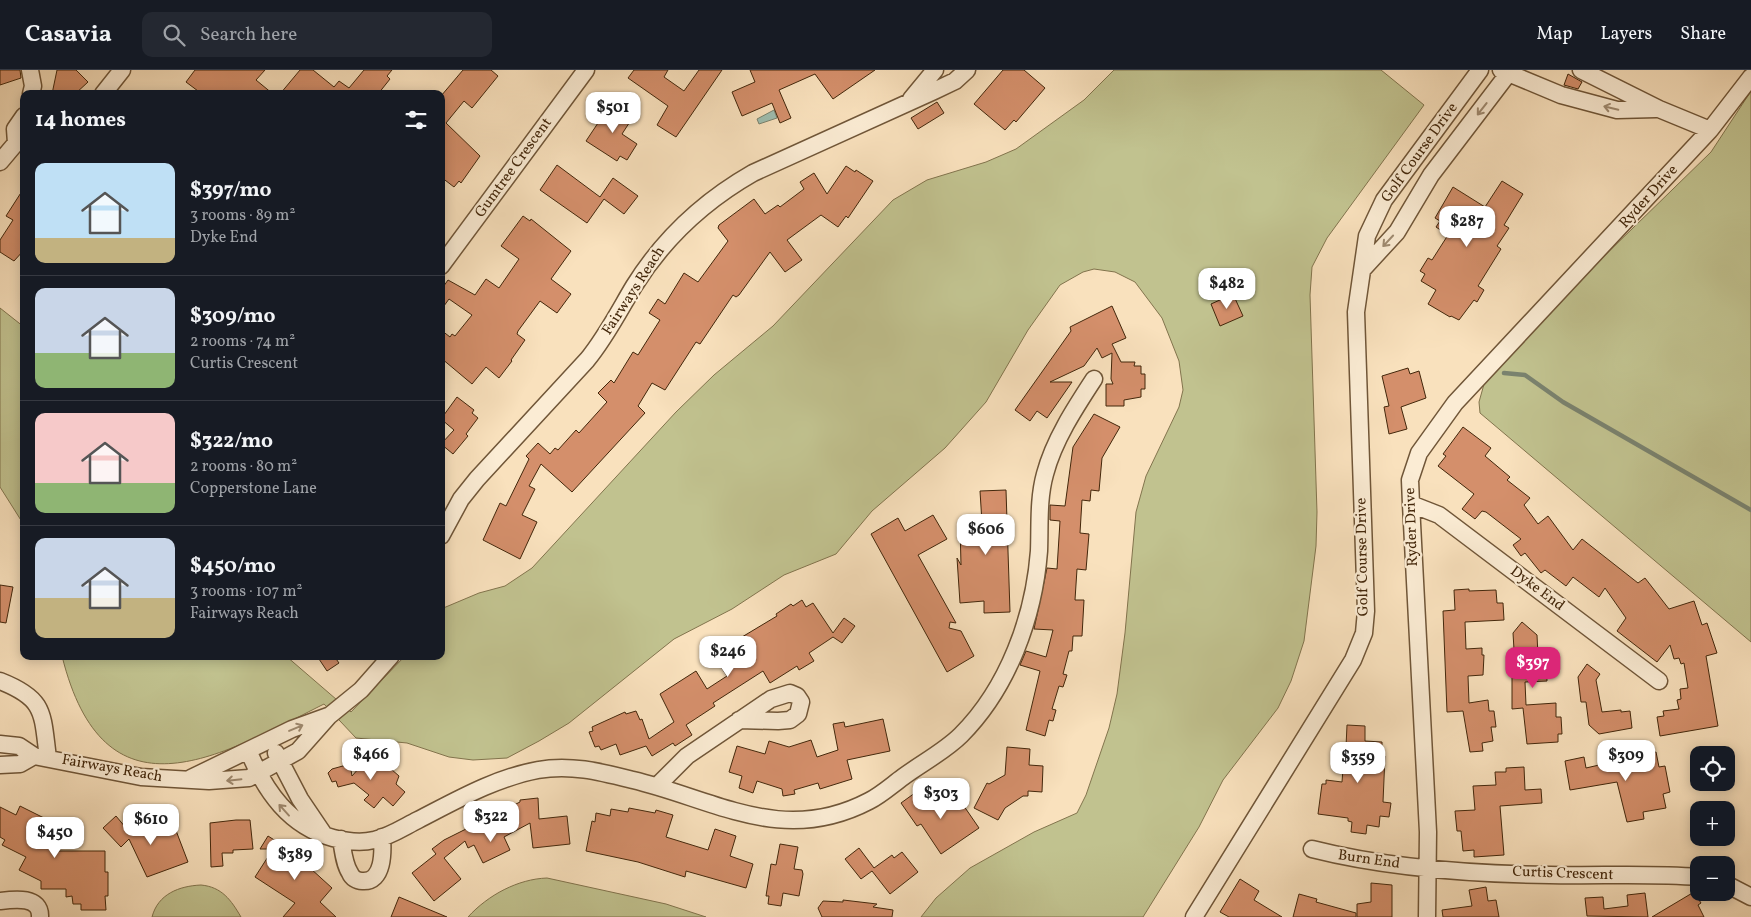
<!DOCTYPE html>
<meta charset="utf-8">
<style>
:root{--surface:#171b24;--page:#242831;--text:#f1f3f6;--muted:#9ea1a6;--line:#363941;--accent:#db2777}
body{margin:0;font-family:Vollkorn,serif;background:var(--page);color:var(--text);height:100vh;display:flex;flex-direction:column;font-size:19px;white-space:nowrap}
*{box-sizing:border-box;margin:0}
p{font-size:16px;color:var(--muted)}
.icon{flex:none;width:28px;height:28px;fill:none;stroke:currentColor;stroke-width:2;stroke-linecap:round;stroke-linejoin:round}
.map{position:relative;flex:1;overflow:hidden}
.details{position:absolute;left:20px;top:20px;width:425px;height:570px;display:flex;flex-direction:column;background:var(--surface);border-radius:10px;box-shadow:0 2px 12px #0003}
.details>*{flex:none}
.controls{position:absolute;left:1690px;top:676px;display:grid;gap:10px}
.controls a{display:grid;place-items:center;width:45px;height:45px;border-radius:10px;background:var(--surface);box-shadow:0 2px 12px #0003;font-size:25px}
.price{position:absolute;translate:-50% -42px;padding:0 11px;border-radius:10px;background:#fff;color:#222;font-size:16px;line-height:32px;filter:drop-shadow(0 1px 2px #0008)}
.price::after{content:'';position:absolute;left:50%;top:30px;width:15px;height:11px;margin-left:-8px;background:inherit;clip-path:polygon(0 0,100% 0,50% 100%)}
.price.on{background:var(--accent);color:#fff}
ul{padding:0;list-style:none}
li{display:flex;align-items:center;gap:15px;height:125px;padding:0 15px}
li+li{border-top:1px solid var(--line)}
li span{display:grid;place-items:center;flex:none;width:140px;height:100px;border-radius:10px;color:#555}
li>.icon{margin-inline-start:auto}
span .icon{width:60px;height:60px;fill:#fffc;stroke-width:1}
li b{font-size:21px}
h2{display:flex;justify-content:space-between;align-items:center;height:60px;padding:0 15px;font-size:21px}
header{display:flex;align-items:center;gap:30px;box-sizing:border-box;height:70px;padding:0 25px;background:var(--surface);border-bottom:1px solid var(--line)}
header strong{font-size:24px}
nav{display:flex;gap:28px;margin-inline-start:auto;font-size:18px}
.search{width:350px;height:45px;background:var(--page);display:flex;align-items:center;gap:12px;box-sizing:border-box;padding:0 18px;border-radius:10px;color:var(--muted);font-size:19px}
.map>svg:first-child{display:block}
</style>
<header>
<strong>Casavia</strong>
<div class="search"><svg class="icon" aria-label="search" viewBox="0 0 24 24"><circle cx="10" cy="10" r="6"/><path d="M15 15l6 6"/></svg>Search here</div>
<nav><a>Map</a><a>Layers</a><a>Share</a></nav>
</header>
<div class="map">
<svg width="1751" height="847" viewBox="0 0 1751 847">
<rect width="100%" height="100%" fill="#f9e1bd"/>
<filter id="stains"><feTurbulence type="fractalNoise" baseFrequency=".004" numOctaves="4"/><feColorMatrix values="0 0 0 0 .2 0 0 0 0 .09 0 0 0 0 .02 0 0 0 .5 -.17"/></filter>
<radialGradient id="worn" r=".72"><stop offset=".6" stop-color="#630" stop-opacity="0"/><stop offset="1" stop-color="#630" stop-opacity=".3"/></radialGradient>
<path fill="#c1c28f" stroke="#82744d" d="M1114,0H1381L1424,35L1327,168L1312,197L1310,225L1317,442L1316,476L1304,571L1291,611L1278,638L1223,710L1199,757L1143,847H921L936,828L970,798L1034,762L1077,743L1086,725L1109,658L1117,624L1125,563L1136,442L1146,406L1179,337L1183,320L1179,291L1162,248L1135,212L1115,202L1094,199L1083,202L1060,215L1028,260L986,332L945,378L872,441L836,484L784,505L732,539L674,569L569,653L539,671L507,688L473,690L449,687L407,673L356,668L324,634C217,688 104,755 62,586H286L351,642L405,586H441V539L479,523L505,516L532,498L676,342L714,305L773,256L893,130L927,110L986,92L1016,79L1084,30Z
M1751,21V572L1480,343L1479,332L1486,307L1596,194L1711,82Z
M0,238L24,257V455L0,417Z
M547,808L666,834L706,847H468C488,825 518,809 547,808Z
M201,815C222,817 231,830 241,847H152C158,824 179,816 201,815Z"/>
<path fill="#9ebeb0" stroke="#7a826e" d="M774,40L777,48L759,54L757,49Z"/>
<g fill="none" stroke-linecap="round" stroke-linejoin="round">
<path stroke="#7a826e" stroke-width="4.5" d="M1504,303L1525,305L1563,332L1751,440"/>
</g>
<path fill="#d48f6b" stroke="#43270b" d="M0,0H20L21,8L0,15Z
M57,0H76L88,12L75,24H52Z
M195,0H265L256,10L273,24H202L186,12Z
M300,0H313L334,17L339,11L349,18L364,0H392L387,6L390,9L378,24H280Z
M463,0H491L498,6L472,38L464,31L446,53L480,86L461,113L459,111L454,117L441,107V26Z
M634,0H668L664,7L684,21L699,0H722L676,67L657,55L668,36L628,8Z
M750,0H875L833,29L815,4L779,20L791,48L780,53L772,33L742,46L732,22L755,12Z
M1003,0H1024L1045,18L1016,52L1014,50L1005,60L974,34Z
M1568,4L1582,12L1578,19L1564,15Z
M612,32L633,47L622,64L637,74L627,90L620,86L617,91L586,71Z
M937,32L944,43L918,59L911,48Z
M557,95L600,127L613,108L638,126L624,144L604,129L587,153L540,120Z
M846,96L855,102L856,100L873,111L848,148L846,146L838,157L821,145L787,170L802,190L785,202L770,182L739,225L736,227L733,225L700,274L696,272L665,320L652,313L638,336L645,343L572,422L541,394L529,416L535,419L522,445L537,452L520,489L483,470L500,433L506,436L529,389L526,386L538,373L550,384L555,378L558,380L576,360L579,363L607,332L598,323L611,310L614,313L633,282L638,285L660,250L649,243L658,229L665,234L684,203L698,212L728,171L718,158L719,155L754,129L765,144L778,135L780,137L804,119L800,112L814,103L827,124Z
M1502,111L1523,124L1504,155L1509,158L1497,176L1501,179L1478,216L1484,220L1477,232L1474,230L1459,250L1451,246L1450,247L1428,234L1436,220L1421,211L1425,204L1420,201L1428,188L1432,190L1448,165L1436,157L1440,151L1435,148L1453,117L1485,137Z
M24,118V180L14,191L0,182V170L13,150L6,146Z
M523,146L530,151L531,149L571,181L551,209L571,224L557,243L540,231L518,261L517,264L525,270L511,290L512,291L499,308L486,297L472,314L441,288V260L450,267L452,264L455,266L472,245L449,229L441,240V220L448,210L475,225L486,209L499,218L519,189L501,176Z
M1233,224L1243,246L1220,256L1211,234Z
M1112,236L1126,268L1112,274L1121,292H1135L1134,296H1141V304H1145V319H1141V327L1124,330V336H1106V314H1113L1111,309L1112,283L1102,288L1097,278L1084,296L1050,312H1072L1047,348L1037,341L1030,351L1015,340L1071,261L1070,257Z
M1408,298L1410,304L1419,301L1426,328L1401,337L1407,359L1389,364L1384,337L1389,336L1382,306Z
M457,327L474,340L472,343L478,348L466,364L468,366L453,384L441,374L454,360L441,349Z
M1094,344L1120,357L1102,388L1099,421L1091,420L1090,431L1082,430L1080,463L1089,464L1086,500L1077,499L1075,530H1084L1082,566H1073L1072,581H1069L1063,604L1067,605L1063,617L1059,616L1052,639L1056,640L1053,651L1049,650L1045,666L1026,660L1040,601L1020,595L1026,581L1046,587L1053,560L1034,559L1047,498L1057,499L1060,451L1050,450V435L1065,436L1073,377Z
M1463,357L1491,378L1485,386L1510,407L1507,410L1530,428L1524,435L1538,454L1548,446L1573,480L1582,469L1638,513L1645,508L1669,539L1694,531L1702,555L1707,553L1717,583L1706,586L1718,656L1660,666L1657,647L1664,646L1663,641L1679,639L1677,630L1681,629L1680,619L1688,618L1684,593L1681,594L1679,588L1674,589L1670,575L1657,592L1617,561L1626,548L1605,518L1599,527L1573,507L1566,516L1545,500L1541,503L1525,483L1521,486L1513,475L1521,469L1486,442L1482,441L1475,449L1462,439L1474,424L1438,396L1446,386L1443,384Z
M1006,420L1010,542L984,543V531L960,533L957,488L961,495L960,454L982,453L980,421Z
M933,445L947,469L918,485L956,553L950,552L949,558L961,561L974,586L947,602L871,464L898,448L905,461Z
M0,515L13,517L6,553L0,552Z
M1469,519V521L1496,520L1497,533H1503L1504,550L1465,552L1466,579L1482,578V585H1484L1483,605L1468,606L1469,633L1488,630L1489,641H1494L1496,657H1491L1493,671L1482,673L1483,681L1470,682L1463,641L1447,642L1443,541L1455,540L1454,520Z
M802,530L806,537L813,533L833,563L844,548L855,556L842,573L833,567L809,583L814,591L799,600L797,596L770,613L763,601L713,633L715,636L686,655L692,665L675,676L673,673L652,686L646,676L620,685L616,674L601,680L599,676L595,677L589,662L593,661L592,657L625,642L626,644L636,641L640,650L642,649L649,669L674,652L660,624L696,601L707,619L727,606L717,591L746,574L742,567L777,546L776,544L791,534L793,536Z
M1522,552L1537,565L1538,586H1546L1547,611L1525,612L1526,635L1556,633V647H1561L1562,664H1558V672L1527,674L1523,638L1512,639V596H1515L1513,563Z
M317,586H334L339,593L327,601Z
M1587,594L1600,604L1596,610L1602,642L1621,640V642L1630,641L1632,658L1599,664L1589,655L1586,632H1581L1578,607Z
M883,649L890,681L847,690L852,709L820,719L818,713L794,720L795,724L783,726L782,719L757,711L753,723L739,718L742,706L729,702L737,676L765,684L769,671L789,677L811,670L817,687L838,680L833,654L844,652L845,657Z
M1347,655L1365,656V671L1382,672V686H1385L1383,732L1391,733L1389,747L1380,746L1379,757L1367,755L1366,764L1351,762L1352,752L1348,751V748L1318,744L1322,714H1326V710L1342,712L1343,699H1345Z
M1007,677L1030,679L1029,695L1043,696L1042,722L1028,721V726H1023L1005,738L998,750L974,738L987,713L989,714L1005,705Z
M1656,682L1659,697L1665,696L1670,722L1663,724L1666,738L1643,742L1644,749L1627,752L1617,712L1570,720L1565,691L1584,687L1586,698Z
M376,686L399,706L396,714L405,722L393,736L383,727L374,738L364,730L369,725L354,713L338,717L336,711L332,712L328,703L332,699L350,694L352,706L367,689L373,690Z
M1524,697L1525,720L1541,719L1542,733L1500,736L1504,785L1474,787V780L1463,781L1461,761H1457L1455,741L1475,740L1473,716L1496,715L1495,702H1506V698Z
M919,720L936,741L957,726L979,758L941,784L921,754L917,756L901,733Z
M538,728L539,749L567,746L570,774L533,778L530,753L504,767L510,780L483,793L474,775L468,778L465,771L444,788L461,809L434,831L412,803L436,784L432,779L444,770L520,732V730Z
M20,736L58,755L54,761L61,768L54,781H105V802H108V826H105L106,840H81V834H73L72,826L66,827V819H41V811L19,800L26,787L2,775L5,770L0,767V737L16,745Z
M629,738L655,743L656,740L673,745L666,767L708,780L715,759L736,766L730,786L753,794L746,818L686,801L685,807L638,792L586,781L592,751L595,752L596,743L610,746L611,739L628,742Z
M116,746L131,764L155,754V757L168,752L171,760L175,758L188,792L147,807L129,769L121,777L103,758Z
M236,750H250L253,779L233,780V783H222L223,796L211,797L210,753Z
M268,766L298,785L300,782L315,792L310,798L332,818L320,832L336,847H283L295,833L255,807L273,779H260Z
M780,774L798,777L794,799L802,800L803,804L799,826L783,823L781,836L768,834L769,826H766L771,794L776,795Z
M859,778L874,798L892,785L894,788L902,782L918,802L890,824L872,801L861,809L845,789Z
M1240,809L1259,821L1254,830L1282,847H1229L1220,842Z
M1371,813L1392,815V847H1357V834L1371,832Z
M1486,817L1488,831L1496,830L1499,847H1443L1442,840L1472,836L1469,820Z
M1694,822L1701,833L1698,835L1704,847H1652Z
M1645,823L1648,847L1587,846L1585,828L1603,827L1604,839L1628,836L1627,825Z
M1299,824L1317,829L1316,832L1356,843V847H1293Z
M399,827L447,847H391Z
M843,830L877,834L873,837L893,840L892,847H822L818,838L823,831L843,832Z"/>
<g fill="none" stroke-linecap="round" stroke-linejoin="round">
<g stroke="#705638" stroke-width="19">
<path id="minor" d="M30,0L33,16L31,24
M1501,0L1561,25L1617,40L1656,39
M1581,0L1659,39L1710,60L1751,7
M103,24L122,0
M911,29L935,0
M0,92L16,73L15,59L24,46
M441,196L586,0
M1362,200L1397,162L1431,105L1511,0
M1411,434L1439,445L1659,611
M441,466L461,429L477,409L587,290C606,267 619,241 634,216C664,168 704,131 753,103L934,21L955,11L967,0
M0,611C46,629 42,643 48,688
M0,674L19,676L34,686L141,707L209,711L249,708L298,681L329,646L361,620L391,586
M249,682C265,721 289,756 333,768C345,771 362,773 374,770C389,767 404,757 418,750C457,730 495,708 538,700C571,694 601,702 633,710C716,730 783,776 869,731C881,725 892,715 903,707C922,693 945,681 961,665C1008,618 1034,547 1039,481C1040,456 1038,429 1045,404C1054,370 1075,338 1094,309
M276,683L300,729L323,763
M0,695L20,694L34,686
M191,708L292,659L328,646
M657,716L687,686L771,629L790,623L797,626L801,632L798,644L790,650L778,651L739,650
M341,769C343,780 344,794 350,803C352,808 357,811 362,811C384,813 383,781 382,767
M1312,779C1387,798 1473,804 1550,805C1600,806 1650,803 1699,807
M1726,814L1751,827
M0,831C15,829 41,826 40,847
M1194,847L1353,590L1364,563L1366,541L1356,242L1367,166L1384,130L1480,0
M1427,847L1428,762L1411,434L1410,410L1419,383L1455,333L1710,60"/>
</g>
<use href="#minor" stroke="#fbecd4" stroke-width="16"/>
</g>
<defs><path id="oneway-shaft" d="M-6 0H5M1.5-3L5.5 0L1.5 3" fill="none" stroke-width="1.6" stroke-linecap="round" stroke-linejoin="round" transform="scale(1.25)"/></defs>
<g stroke="#9f8a70">
<use href="#oneway-shaft" transform="translate(1611 38) rotate(-167)"/>
<use href="#oneway-shaft" transform="translate(1482 39) rotate(128)"/>
<use href="#oneway-shaft" transform="translate(1388 171) rotate(133)"/>
<use href="#oneway-shaft" transform="translate(296 658) rotate(-23)"/>
<use href="#oneway-shaft" transform="translate(234 710) rotate(174)"/>
<use href="#oneway-shaft" transform="translate(284 740) rotate(-132)"/>
</g>
<g text-anchor="middle" dominant-baseline="central" stroke-width="4.5" stroke-linejoin="round" paint-order="stroke">
<g font-size="15" fill="#43270b" stroke="#fbecd4">
<text transform="translate(1420 83) rotate(-54)">Golf Course Drive</text>
<text transform="translate(514 98) rotate(-54)">Gumtree Crescent</text>
<text transform="translate(1649 127) rotate(-48)">Ryder Drive</text>
<text transform="translate(634 221) rotate(-57)">Fairways Reach</text>
<text transform="translate(1412 457) rotate(-92)">Ryder Drive</text>
<text transform="translate(1363 487) rotate(-91)">Golf Course Drive</text>
<text transform="translate(1537 519) rotate(37)">Dyke End</text>
<text transform="translate(112 699) rotate(10)">Fairways Reach</text>
<text transform="translate(1369 790) rotate(8)">Burn End</text>
<text transform="translate(1563 804) rotate(2)">Curtis Crescent</text>
</g>
</g>
<rect width="100%" height="100%" filter="url(#stains)"/>
<rect width="100%" height="100%" fill="url(#worn)"/>
</svg>
<div class="controls">
<a><svg class="icon" aria-label="locate" viewBox="0 0 24 24"><circle cx="12" cy="12" r="6"/><path d="M12 2v4M12 18v4M2 12h4M18 12h4"/></svg></a>
<a>+</a>
<a>−</a>
</div>
<b class="price" style="left:613px;top:64px">$501</b>
<b class="price" style="left:1467px;top:178px">$287</b>
<b class="price" style="left:1227px;top:240px">$482</b>
<b class="price" style="left:986px;top:486px">$606</b>
<b class="price" style="left:728px;top:608px">$246</b>
<b class="price on" style="left:1533px;top:619px">$397</b>
<b class="price" style="left:371px;top:711px">$466</b>
<b class="price" style="left:1626px;top:712px">$309</b>
<b class="price" style="left:1358px;top:714px">$359</b>
<b class="price" style="left:941px;top:750px">$303</b>
<b class="price" style="left:491px;top:773px">$322</b>
<b class="price" style="left:151px;top:776px">$610</b>
<b class="price" style="left:55px;top:789px">$450</b>
<b class="price" style="left:295px;top:811px">$389</b>
<section class="details">
<h2>14 homes<svg class="icon" aria-label="filters" viewBox="0 0 24 24"><path d="M4 7h16M4 17h16"/><circle cx="9" cy="7" r="2"/><circle cx="15" cy="17" r="2"/></svg></h2>
<ul>
<li><span style="background:linear-gradient(#bfe0f5 75%,#c2b280 0)"><svg class="icon" aria-label="home" viewBox="0 0 24 24"><path d="M3 11l9-7 9 7M6 9v11h12V9"/></svg></span><div><b>$397/mo</b><p>3 rooms · 89 m²</p><p>Dyke End</p></div></li>
<li><span style="background:linear-gradient(#c9d6e8 65%,#8fb573 0)"><svg class="icon" aria-label="home" viewBox="0 0 24 24"><path d="M3 11l9-7 9 7M6 9v11h12V9"/></svg></span><div><b>$309/mo</b><p>2 rooms · 74 m²</p><p>Curtis Crescent</p></div></li>
<li><span style="background:linear-gradient(#f6c9c9 70%,#8fb573 0)"><svg class="icon" aria-label="home" viewBox="0 0 24 24"><path d="M3 11l9-7 9 7M6 9v11h12V9"/></svg></span><div><b>$322/mo</b><p>2 rooms · 80 m²</p><p>Copperstone Lane</p></div></li>
<li><span style="background:linear-gradient(#c9d6e8 60%,#c2b280 0)"><svg class="icon" aria-label="home" viewBox="0 0 24 24"><path d="M3 11l9-7 9 7M6 9v11h12V9"/></svg></span><div><b>$450/mo</b><p>3 rooms · 107 m²</p><p>Fairways Reach</p></div></li>
</ul>
</section>
</div>
